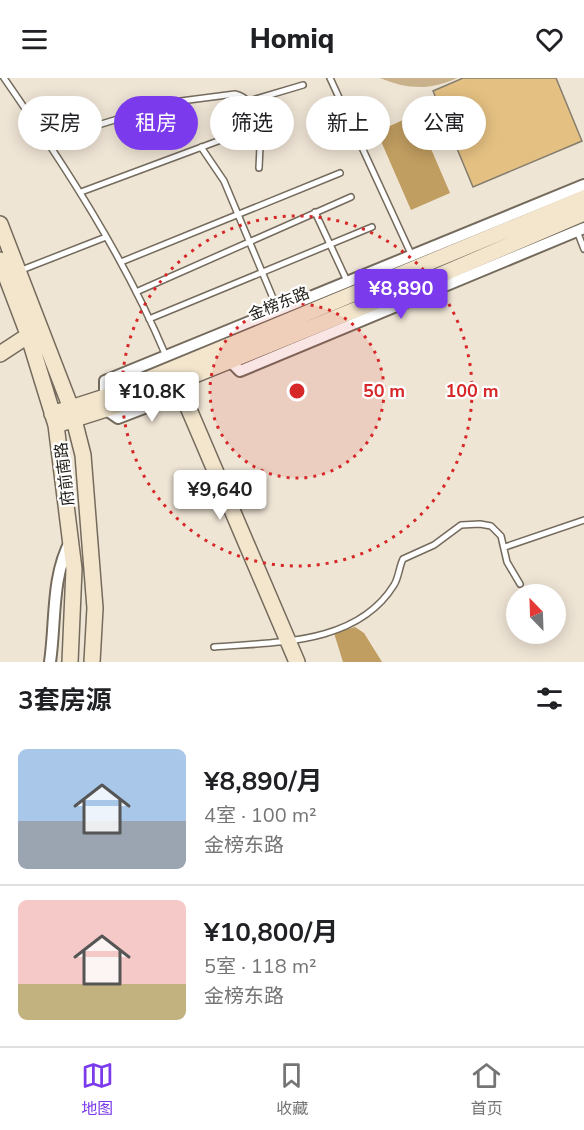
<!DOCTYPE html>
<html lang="zh">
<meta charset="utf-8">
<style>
:root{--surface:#fff;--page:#f6f6f6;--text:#202124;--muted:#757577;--line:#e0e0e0;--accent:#7c3aed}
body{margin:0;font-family:"Nunito Sans","Noto Sans SC",sans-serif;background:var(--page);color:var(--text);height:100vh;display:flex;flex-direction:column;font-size:22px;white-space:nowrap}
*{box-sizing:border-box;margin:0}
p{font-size:20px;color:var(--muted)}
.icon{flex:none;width:33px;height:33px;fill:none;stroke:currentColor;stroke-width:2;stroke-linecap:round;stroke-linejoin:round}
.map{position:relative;height:584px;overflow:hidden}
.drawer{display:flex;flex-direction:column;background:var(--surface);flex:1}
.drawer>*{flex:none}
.banner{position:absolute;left:18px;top:18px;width:549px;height:54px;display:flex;gap:12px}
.needle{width:39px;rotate:337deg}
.fabs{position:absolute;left:506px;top:506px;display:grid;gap:12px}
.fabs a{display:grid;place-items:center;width:60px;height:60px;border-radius:50%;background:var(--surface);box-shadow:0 3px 15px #0003;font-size:30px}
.price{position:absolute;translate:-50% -51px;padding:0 14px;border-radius:6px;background:#fff;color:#222;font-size:20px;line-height:39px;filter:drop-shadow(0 2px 3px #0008)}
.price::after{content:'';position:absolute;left:50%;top:36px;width:18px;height:14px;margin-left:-9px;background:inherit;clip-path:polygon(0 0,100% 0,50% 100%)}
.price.selected{background:var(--accent);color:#fff}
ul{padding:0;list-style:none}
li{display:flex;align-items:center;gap:18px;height:150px;padding:0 18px}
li+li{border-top:2px solid var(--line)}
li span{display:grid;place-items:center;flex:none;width:168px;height:120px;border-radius:9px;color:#555}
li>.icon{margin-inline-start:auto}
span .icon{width:72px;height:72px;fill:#fffc;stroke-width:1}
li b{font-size:26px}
h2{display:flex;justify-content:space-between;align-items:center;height:72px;padding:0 18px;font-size:26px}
.pill{padding:0 21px;border-radius:27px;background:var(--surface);box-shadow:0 3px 15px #0003;font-size:21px;line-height:54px}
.pill.selected{background:var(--accent);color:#fff}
header{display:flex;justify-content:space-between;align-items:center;height:78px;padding:0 18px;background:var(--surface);font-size:27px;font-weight:800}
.tabs{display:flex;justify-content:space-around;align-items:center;height:84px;border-top:2px solid var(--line);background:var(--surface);font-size:16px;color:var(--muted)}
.tabs a{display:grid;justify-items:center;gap:3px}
.tabs .selected{color:var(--accent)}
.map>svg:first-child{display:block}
</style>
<header><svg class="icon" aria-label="menu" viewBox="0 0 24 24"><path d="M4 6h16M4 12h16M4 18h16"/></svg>Homiq<svg class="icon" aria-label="heart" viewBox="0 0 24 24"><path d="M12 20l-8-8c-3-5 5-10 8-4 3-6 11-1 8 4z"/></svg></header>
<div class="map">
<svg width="584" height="584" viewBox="0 0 584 584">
<rect width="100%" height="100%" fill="#efe5d5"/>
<path fill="#c9b28b" d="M380,0H457C430,13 406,11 380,0Z"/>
<path fill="#c09d60" d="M416,36L450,115L411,132L377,54Z
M355,549L364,555L382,584H343L334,555Z"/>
<path fill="#e4c082" stroke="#857d6e" stroke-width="1.5" d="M463,0H556L582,63L473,109L433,13Z"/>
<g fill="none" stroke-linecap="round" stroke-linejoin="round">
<g stroke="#746b5d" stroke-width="8">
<path id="lane" d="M4,0C65,88 124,178 166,278
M330,0L412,178
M249,23L303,7
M201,69L224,103L278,232
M259,90L261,47
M81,114L261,47C255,34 250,19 235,16L173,24L95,48
M315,134L347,203
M577,153L584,171
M121,184L340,95
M19,193L106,159
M136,214L351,119
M149,241L372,149
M505,469L584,442
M214,569C275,564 357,567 394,507C399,499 399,489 403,481L434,467L461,447L480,446L491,448L501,458L507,484L520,506"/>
</g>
<g stroke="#746b5d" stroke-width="14">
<path id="street" d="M229,282L240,293L584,150
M105,319V303L584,107
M105,331L118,340L173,319L177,302
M50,584C56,543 51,499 71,462"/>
</g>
<g stroke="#746b5d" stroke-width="18">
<path id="secondary" d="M0,146L71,330L83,377L95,530L92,584
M0,182L28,256L56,347L74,491L70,584
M0,276L35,253
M173,294L297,584
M52,336L105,319L584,120
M56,347L128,324L424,204L584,135"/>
</g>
<use href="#lane" stroke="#fff" stroke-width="5"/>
<use href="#street" stroke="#fff" stroke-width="10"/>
<use href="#secondary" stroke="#f3e6cd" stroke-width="15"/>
</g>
<circle cx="297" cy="313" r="87" fill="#d62828" fill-opacity=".12"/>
<g fill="none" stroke="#d62828" stroke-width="3" stroke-dasharray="3 6">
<circle cx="297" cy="313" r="87"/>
<circle cx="297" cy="313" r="175"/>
</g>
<g text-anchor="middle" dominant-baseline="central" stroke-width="4.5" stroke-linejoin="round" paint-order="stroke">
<g font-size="16" fill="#201d17" stroke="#fff">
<text transform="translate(279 226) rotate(-22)">金榜东路</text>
<text transform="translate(65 396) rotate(-97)">府前南路</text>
</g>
</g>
<circle cx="297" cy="313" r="9" fill="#d62828" stroke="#fff" stroke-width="3"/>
<g font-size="18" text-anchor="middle" font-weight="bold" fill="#d62828" stroke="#fff" stroke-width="4.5" stroke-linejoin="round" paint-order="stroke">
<text x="384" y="319">50 m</text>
<text x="472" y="319">100 m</text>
</g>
</svg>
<div class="fabs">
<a><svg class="needle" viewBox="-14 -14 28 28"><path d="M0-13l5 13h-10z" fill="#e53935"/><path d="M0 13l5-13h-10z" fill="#757577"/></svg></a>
</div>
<b class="price selected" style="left:401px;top:242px">¥8,890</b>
<b class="price" style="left:152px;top:345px">¥10.8K</b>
<b class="price" style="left:220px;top:443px">¥9,640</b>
<div class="banner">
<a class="pill">买房</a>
<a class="pill selected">租房</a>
<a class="pill">筛选</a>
<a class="pill">新上</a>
<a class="pill">公寓</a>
</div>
</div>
<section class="drawer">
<h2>3套房源<svg class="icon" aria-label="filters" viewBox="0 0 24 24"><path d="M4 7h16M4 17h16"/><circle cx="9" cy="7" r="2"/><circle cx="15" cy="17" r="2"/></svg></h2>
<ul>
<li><span style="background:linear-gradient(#a9c7e8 60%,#9aa5b1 0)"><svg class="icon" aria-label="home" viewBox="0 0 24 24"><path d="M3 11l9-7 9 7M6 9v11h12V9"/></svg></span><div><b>¥8,890/月</b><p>4室 · 100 m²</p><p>金榜东路</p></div></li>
<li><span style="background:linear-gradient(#f6c9c9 70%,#c2b280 0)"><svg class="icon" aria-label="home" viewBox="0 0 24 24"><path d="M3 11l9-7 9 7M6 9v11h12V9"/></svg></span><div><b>¥10,800/月</b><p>5室 · 118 m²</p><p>金榜东路</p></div></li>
</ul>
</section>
<nav class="tabs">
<a class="selected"><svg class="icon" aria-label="map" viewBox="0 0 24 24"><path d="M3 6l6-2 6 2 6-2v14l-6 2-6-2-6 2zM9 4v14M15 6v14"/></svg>地图</a>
<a><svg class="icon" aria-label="saved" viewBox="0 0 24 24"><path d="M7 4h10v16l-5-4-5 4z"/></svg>收藏</a>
<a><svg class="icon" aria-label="home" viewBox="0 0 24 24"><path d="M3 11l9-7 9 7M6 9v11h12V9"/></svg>首页</a>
</nav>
